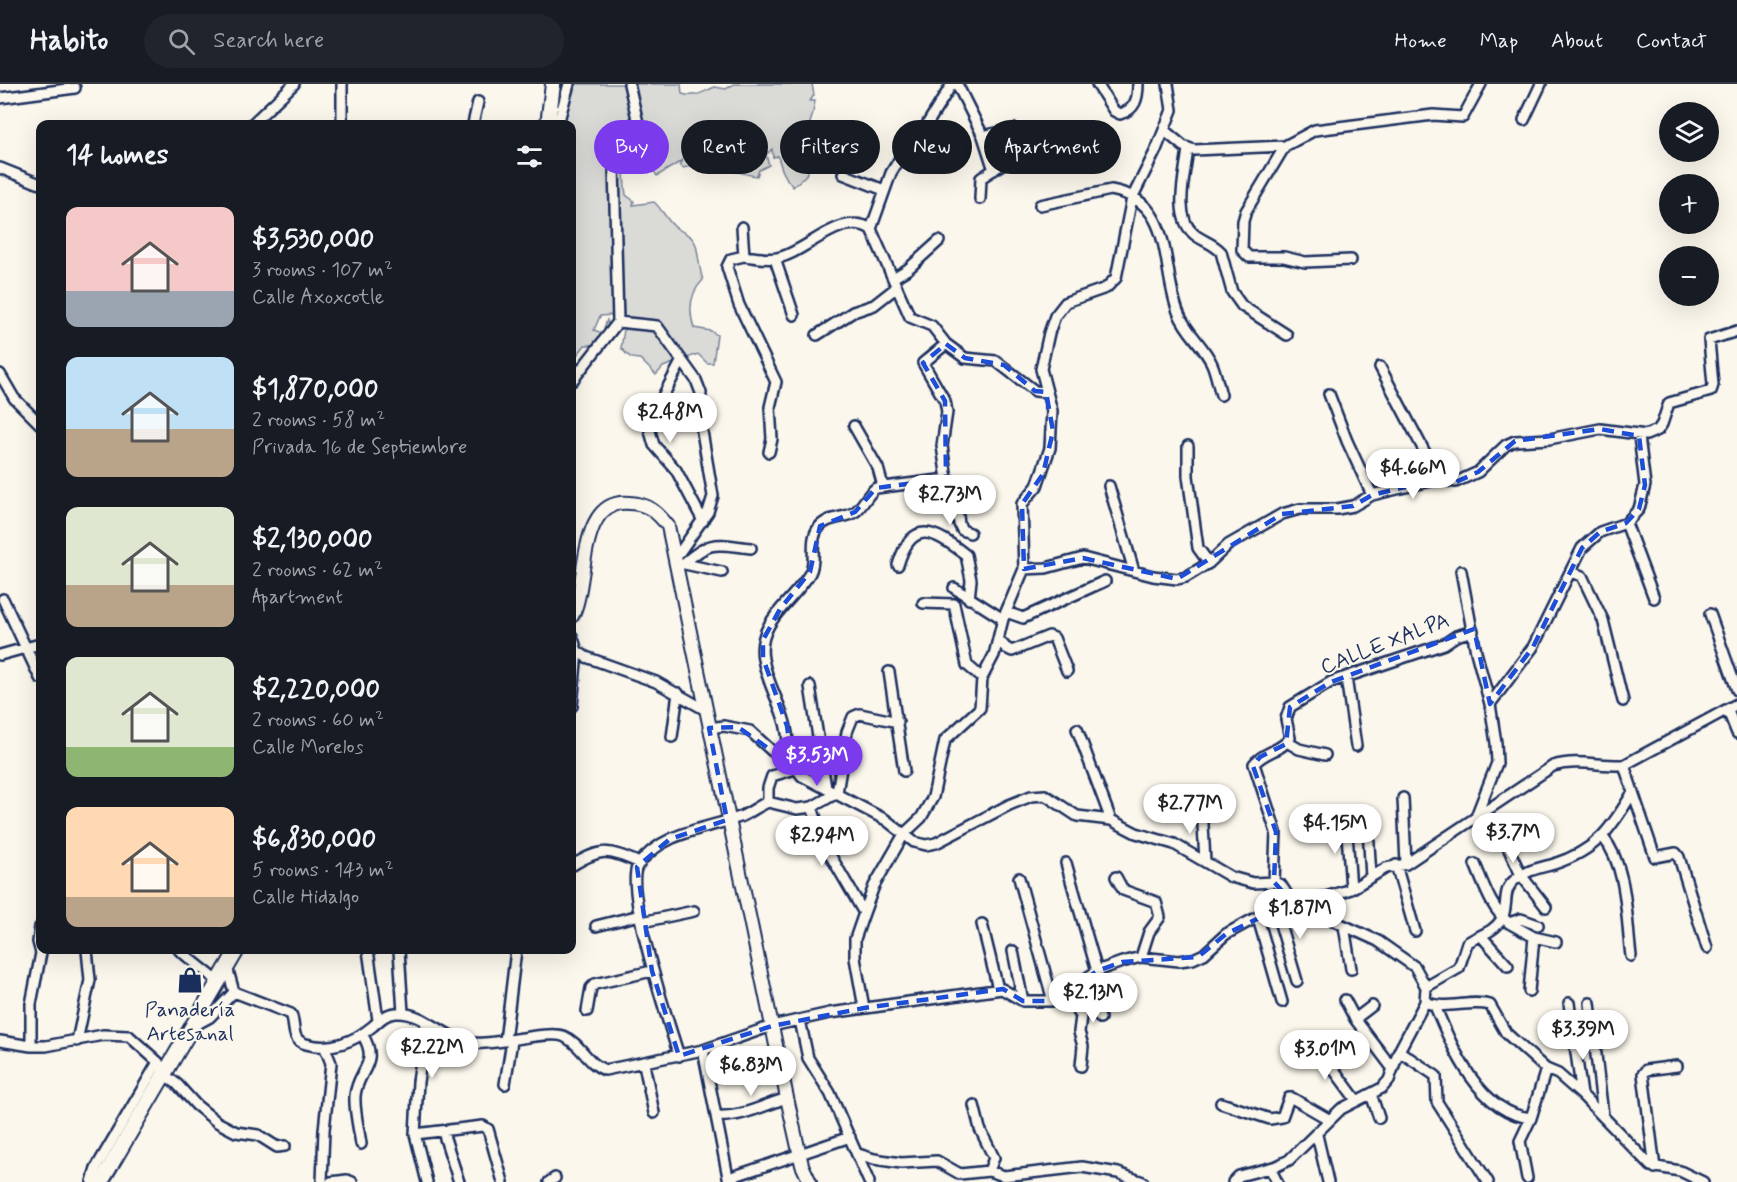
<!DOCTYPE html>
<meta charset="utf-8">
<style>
:root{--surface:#171b24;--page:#20242c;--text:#f1f3f6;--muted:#9ea1a6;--line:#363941;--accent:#7c3aed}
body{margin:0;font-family:Mynerve,sans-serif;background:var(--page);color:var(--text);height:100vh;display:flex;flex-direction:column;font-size:22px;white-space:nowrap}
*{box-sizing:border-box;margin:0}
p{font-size:20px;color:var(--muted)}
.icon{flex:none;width:33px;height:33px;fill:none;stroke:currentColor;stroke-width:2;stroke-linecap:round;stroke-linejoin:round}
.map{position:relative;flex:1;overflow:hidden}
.drawer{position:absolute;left:36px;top:36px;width:540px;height:834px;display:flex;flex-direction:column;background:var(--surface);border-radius:12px;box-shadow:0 6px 24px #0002}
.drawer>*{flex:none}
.guide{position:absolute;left:594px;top:36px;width:570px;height:54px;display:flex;gap:12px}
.buttons{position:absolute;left:1659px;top:18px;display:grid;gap:12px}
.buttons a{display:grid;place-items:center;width:60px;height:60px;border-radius:50%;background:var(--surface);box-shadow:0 6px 24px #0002;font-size:30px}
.price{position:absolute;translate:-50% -51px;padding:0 14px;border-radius:21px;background:#fff;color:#222;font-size:20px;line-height:39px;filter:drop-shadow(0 2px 3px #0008)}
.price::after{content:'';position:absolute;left:50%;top:36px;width:18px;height:14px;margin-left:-9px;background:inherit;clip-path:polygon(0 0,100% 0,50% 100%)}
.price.current{background:var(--accent);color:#fff}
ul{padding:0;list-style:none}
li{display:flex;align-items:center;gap:18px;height:150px;padding:0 30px}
li span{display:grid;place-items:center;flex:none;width:168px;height:120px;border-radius:12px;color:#555}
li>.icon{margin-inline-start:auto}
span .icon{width:72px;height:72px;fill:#fffc;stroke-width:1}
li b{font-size:26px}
h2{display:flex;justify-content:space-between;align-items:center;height:72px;padding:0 30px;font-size:26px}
.tag{padding:0 21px;border-radius:27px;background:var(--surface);box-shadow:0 6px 24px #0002;font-size:21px;line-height:54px}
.tag.current{background:var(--accent);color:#fff}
header{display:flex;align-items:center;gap:36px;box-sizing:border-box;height:84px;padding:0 30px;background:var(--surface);border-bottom:2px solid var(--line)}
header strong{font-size:28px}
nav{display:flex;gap:33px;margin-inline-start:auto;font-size:21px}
.search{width:420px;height:54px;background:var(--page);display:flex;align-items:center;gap:15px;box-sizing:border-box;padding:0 21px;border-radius:33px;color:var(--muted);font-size:22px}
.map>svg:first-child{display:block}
</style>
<header>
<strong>Habito</strong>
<div class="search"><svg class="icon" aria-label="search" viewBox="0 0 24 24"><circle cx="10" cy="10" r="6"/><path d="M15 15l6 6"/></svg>Search here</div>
<nav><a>Home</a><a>Map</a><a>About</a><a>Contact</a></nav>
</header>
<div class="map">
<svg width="1737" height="1098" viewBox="0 0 1737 1098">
<rect width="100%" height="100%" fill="#fbf7ec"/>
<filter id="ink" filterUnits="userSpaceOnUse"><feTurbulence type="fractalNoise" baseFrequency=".0167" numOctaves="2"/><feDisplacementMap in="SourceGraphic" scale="12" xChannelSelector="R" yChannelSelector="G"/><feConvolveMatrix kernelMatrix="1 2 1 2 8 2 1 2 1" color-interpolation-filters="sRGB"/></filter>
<g filter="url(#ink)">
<path fill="#dadad7" stroke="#7a849a" stroke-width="1.5" d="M559,0H681L682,10C696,14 702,8 715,3L726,5L734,0H812L814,11L810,17H815C812,36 810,52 788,55L794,69L800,71L806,68L804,74L807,75L808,89L793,103C784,93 781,84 778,72L773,73L772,65L766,71L769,81L759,86L757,92C745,91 738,86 726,87L721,83L722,79L706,63L708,61L704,59L699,67L693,64L688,67H692L688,71H692V82L683,84L680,81L683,76L657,92L653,85V61L649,64L639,62C622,74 623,92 626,111L634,117L633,121L654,118C662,125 668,138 675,143C683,149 693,151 696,161C699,174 699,184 703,196C689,210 689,228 694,244L711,247L717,251L713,279H707L698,270L663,283L656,291L640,275C630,275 627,271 621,264L624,246L627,244L625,238L613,231L600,232L594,246L602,249L607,236L609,243L603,257L597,255L592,261H585L578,270L572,272V40H556V13Z"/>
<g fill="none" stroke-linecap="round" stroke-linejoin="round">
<g stroke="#1b2f5e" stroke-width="14">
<path id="minor" d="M342,0V40
M952,0L926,42L902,71L891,89L871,145L910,233L932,242L946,260L965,274L996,277L1035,307L1046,308
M957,0L983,52L1014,45
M1097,0L1114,27L1120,30C1135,26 1138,15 1138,0
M0,14L75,4
M1524,36L1541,0
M252,40L294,0
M473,40L478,18
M558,40L569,0
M1165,47L1183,62L1194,66L1285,62L1315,46L1433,31L1463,33L1481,0
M983,52L994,86
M1285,62L1246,127L1243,137L1242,166L1249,173H1284L1305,178L1351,176
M1188,64C1186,88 1172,132 1194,150C1202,157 1213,159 1221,168L1232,208L1242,222L1287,251
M0,84L40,100
M843,90L884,106
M980,115L981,94L1010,75
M1040,121L1111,106C1176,117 1160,185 1179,230C1187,249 1204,262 1212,280C1216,289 1218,301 1221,311
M742,143L744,172L731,175L727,183L739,221L776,298L770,323L772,355L769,368
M744,172C754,173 767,176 777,174C806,169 841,126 871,145
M775,175L794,231
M893,194L908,185L939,157
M618,238L657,242L696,296L701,309L699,330L713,412L708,428L675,475
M817,251L853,228L874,221L897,203
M681,278L652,333L650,347L654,361L676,386L703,437
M1380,283L1439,395
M0,290L14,314L40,340
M572,297L618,238L614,82L635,49L638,39L629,0
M1329,310L1347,357L1372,411
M854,342L878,384L883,402
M1188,362V392L1198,464L1209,479
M947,395L954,399L959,440L962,446L970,449
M1109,402L1134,487
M1626,439L1654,514
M680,479L722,488
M683,480C712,455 715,460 751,464
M898,481C912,434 934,446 966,471L971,496L969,515
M1024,485L1046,484L1083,474L1153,492L1177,495L1186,493L1209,479L1228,461L1282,430L1300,425H1337L1353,422L1372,411L1439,395L1456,398L1478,388L1506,361L1515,357L1549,355L1600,345L1646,351L1658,346L1662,340L1669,319L1711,307L1713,301L1709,256L1737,247
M1461,487L1476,568L1490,620L1496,659L1497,679L1477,730
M1571,488L1582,492L1603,536L1623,617
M954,504L1003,535
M3,515L40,594
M923,519L954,520L967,581L982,594
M1006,528L1023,534L1105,497
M1710,530L1737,606
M572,552L577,567L586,573L656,598L704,625
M998,555L1006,564L1012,567L1049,552L1054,554L1067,587
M0,571L40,560
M889,588L904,687
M1346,593L1356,662
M810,602L826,704
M1490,620L1533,563L1582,464L1600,448L1626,439L1639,425L1645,401L1639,352
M572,622L577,567
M1728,627L1737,649
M709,644L724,642L750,647L772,667L787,672L802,692L886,736L914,758L926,761L936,759L1009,721L1031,712L1045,711L1077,732L1111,736L1136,749L1174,760L1231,793L1253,799L1274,798L1281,801L1292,818L1378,857L1415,883L1426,903L1425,918L1399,967L1389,996L1382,1004L1341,1025L1289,1076L1277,1082L1239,1092L1233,1098
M1077,645L1111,736
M672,653L678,609
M1287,658L1299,665L1325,671
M787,672C793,635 769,610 763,575C756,537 794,517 810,489C818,474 807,454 821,441C831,432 844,435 855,428C864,421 867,410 876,404L947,395L942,362L947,328L945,317L923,279L946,260
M1633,708L1655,773L1676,769L1679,773L1707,864
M1403,714L1406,780
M768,718L797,725L812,723L837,709L847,648L853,633L860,630L898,638
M768,718V704L772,692L795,685
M1202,722L1205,778
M812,723L825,762L864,829
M1367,728L1371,793
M1346,736L1351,805
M1603,753C1628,784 1626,834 1631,872
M1504,755L1521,791L1546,823
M1066,779L1097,887
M1475,780C1484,801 1491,825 1509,839L1521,835L1538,841
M573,781C603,763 608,766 640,779
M1396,781L1415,847
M1116,793L1123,806L1156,818L1160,833L1149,848L1141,873
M1019,794L1053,917
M1274,798L1276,748L1254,680C1264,667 1282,667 1290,654L1286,635L1290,623L1331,598L1444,560L1456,552L1473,547
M1275,823L1297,897
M1258,834L1282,918
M642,838L694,827
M1509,839L1534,853
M982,840L998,905
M596,842L640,831
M1344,842L1351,885
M1482,853L1508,882
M179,866L219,898
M368,866L378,936
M399,866L403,929
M1013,867L1023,917
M227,883L234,908
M1081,896L1100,934
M1426,903L1459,884L1467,859C1478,851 1493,849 1501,836C1510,822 1500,807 1516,795C1527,786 1540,784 1554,780C1597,766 1611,745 1633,708L1624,681
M1529,907L1534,853L1556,858
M1065,908L1081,932L1079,948L1083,962L1081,982
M1345,916L1355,935
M1425,918C1446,927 1469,915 1490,921L1506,949L1546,985L1558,990L1582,1011L1651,1082L1680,1087L1703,1098
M1569,919L1582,1011
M1590,919L1603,1031
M1372,922L1355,935L1393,985
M1435,922C1452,963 1479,1029 1531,1034L1546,985
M864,924L855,874V855L864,829L874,802L904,750L921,734L933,713L945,656L980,624L982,594L994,571L1003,535L1024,485L1022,420L1037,402L1050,364L1052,327L1041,285L1049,249L1055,232L1066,218L1106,204L1116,194L1132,114L1156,66L1172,26L1168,0
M587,927L591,904L595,900L652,887
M800,936L808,974L830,1009L869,1098
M426,939L418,998L415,1050L427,1098
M195,941L210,933L234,908L291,930C296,941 290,956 306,960C330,967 354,958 373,942C381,935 385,930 396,929C424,927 445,956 472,959C495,962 546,946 563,952C581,959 587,980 605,986L703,966L772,942L830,929L1002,905L1023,917H1053L1097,887L1122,878L1141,873L1179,877L1193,875L1204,870L1226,850L1283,819L1326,813L1351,805L1386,784L1406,780L1553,682C1577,675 1599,682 1624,681L1737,620
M0,957L31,962H46L103,951L129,952L158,978L165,991L177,1000L196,1021L217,1038L236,1048L258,1051L277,1063L285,1062
M77,957L90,896L87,866
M505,957L516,866
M1315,960L1357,1017
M31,962V920L41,869L38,858L40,843
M703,966L729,1098
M1399,967L1436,992L1437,1018L1488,1098
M679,972C670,943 623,802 638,781C662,748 705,745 740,733C750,729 758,722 768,718
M644,980L654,1029
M505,1000L512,957
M1371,1010L1379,1034
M1221,1019L1270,1035L1282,1033L1289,1014H1292L1330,1036
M974,1021L980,1045L994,1074L989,1087
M716,1032C741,1034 764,1021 787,1014
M443,1048L459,1098
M415,1050L483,1042L488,1045L503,1098
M1317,1051L1328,1098
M361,1060C359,1045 354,1027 355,1012C357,986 381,980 362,950
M858,1070L874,1075L901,1079L937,1077L960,1090L989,1087L1004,1092L1082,1083L1118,1089L1143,1098
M1270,1084L1277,1098
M1655,1084L1643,990L1646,986L1677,982
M729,1094L850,1053
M1527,1094L1520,1057L1531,1034
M92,1098L96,1084L158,978
M322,1098L324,1046L331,979L325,964
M331,1098L347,1096L352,1098
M549,1098L555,1094"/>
</g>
<g stroke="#1b2f5e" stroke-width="16">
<path id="secondary" d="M572,532C589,502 576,413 630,419C648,420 657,428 668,442L787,1014L802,1081L810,1098"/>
</g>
<g stroke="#1b2f5e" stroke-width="18">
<path id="primary" d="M548,40L553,0
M101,1098L237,866"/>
</g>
<use href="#minor" stroke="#fbf7ec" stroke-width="9"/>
<use href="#secondary" stroke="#fbf7ec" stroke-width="12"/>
<use href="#primary" stroke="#fbf7ec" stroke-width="14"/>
</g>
</g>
<path fill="none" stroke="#1d4ed8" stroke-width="4.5" stroke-dasharray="12 8" stroke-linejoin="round" d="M946,260L965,274L1004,281L1035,307L1046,308L1053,347L1043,390L1022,420L1024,485L1083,474L1177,495L1282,430L1353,422L1372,411L1439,395L1456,398L1478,388L1515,357L1600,345L1639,352L1645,401L1639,425L1626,439L1600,448L1582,464L1533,563L1490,620L1474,545L1331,598L1290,623L1286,660L1260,673L1253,682L1276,748L1274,798L1292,818L1226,850L1198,873L1122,878L1097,887L1053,917H1023L1003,905L864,924L772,942L679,972L652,887L637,783L670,755L727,736L709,644L738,643L772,667L791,671L787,642L763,574V556L780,525L810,488L820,442L855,428L876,404L946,395L945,317L923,279Z"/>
<defs>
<g id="shop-bare" transform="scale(2.07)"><path d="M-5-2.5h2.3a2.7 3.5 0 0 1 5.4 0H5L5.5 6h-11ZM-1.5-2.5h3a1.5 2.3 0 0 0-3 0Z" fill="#1b2f5e" stroke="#fbf7ec" stroke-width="2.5" paint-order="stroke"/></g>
</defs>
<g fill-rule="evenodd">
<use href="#shop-bare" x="190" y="896"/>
</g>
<g text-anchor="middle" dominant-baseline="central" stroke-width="4.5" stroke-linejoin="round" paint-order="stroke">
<g font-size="21" fill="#1b2f5e" stroke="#fbf7ec">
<text transform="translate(1385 560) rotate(-21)">CALLE XALPA</text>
</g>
<g font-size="21" fill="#1b2f5e" stroke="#fbf7ec">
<text x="190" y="926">Panadería<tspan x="190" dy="24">Artesanal</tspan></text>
</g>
</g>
</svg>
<div class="buttons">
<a><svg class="icon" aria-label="layers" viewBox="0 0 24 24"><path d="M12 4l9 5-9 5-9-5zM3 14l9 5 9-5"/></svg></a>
<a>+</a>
<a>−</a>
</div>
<b class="price" style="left:670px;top:360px">$2.48M</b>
<b class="price" style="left:1413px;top:416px">$4.66M</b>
<b class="price" style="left:950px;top:442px">$2.73M</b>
<b class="price current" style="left:817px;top:703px">$3.53M</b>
<b class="price" style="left:1190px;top:751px">$2.77M</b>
<b class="price" style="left:1335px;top:771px">$4.15M</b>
<b class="price" style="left:1513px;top:780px">$3.7M</b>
<b class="price" style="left:822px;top:783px">$2.94M</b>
<b class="price" style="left:1300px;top:856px">$1.87M</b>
<b class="price" style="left:1093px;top:940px">$2.13M</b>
<b class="price" style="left:1583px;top:977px">$3.39M</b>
<b class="price" style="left:432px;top:995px">$2.22M</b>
<b class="price" style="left:1325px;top:997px">$3.01M</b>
<b class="price" style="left:751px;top:1013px">$6.83M</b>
<div class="guide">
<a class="tag current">Buy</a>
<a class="tag">Rent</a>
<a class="tag">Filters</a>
<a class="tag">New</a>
<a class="tag">Apartment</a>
</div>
<section class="drawer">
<h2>14 homes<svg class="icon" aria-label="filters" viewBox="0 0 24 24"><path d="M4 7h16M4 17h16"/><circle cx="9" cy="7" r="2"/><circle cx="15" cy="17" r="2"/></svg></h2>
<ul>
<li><span style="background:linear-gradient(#f6c9c9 70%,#9aa5b1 0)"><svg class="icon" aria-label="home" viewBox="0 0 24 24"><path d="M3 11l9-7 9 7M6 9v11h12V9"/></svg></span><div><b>$3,530,000</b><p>3 rooms · 107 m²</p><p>Calle Axoxcotle</p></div></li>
<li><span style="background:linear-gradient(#bfe0f5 60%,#b9a48a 0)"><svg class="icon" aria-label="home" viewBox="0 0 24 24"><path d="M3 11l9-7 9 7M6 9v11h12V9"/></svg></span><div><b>$1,870,000</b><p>2 rooms · 58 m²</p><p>Privada 16 de Septiembre</p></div></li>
<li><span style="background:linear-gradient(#dfe7d0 65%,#b9a48a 0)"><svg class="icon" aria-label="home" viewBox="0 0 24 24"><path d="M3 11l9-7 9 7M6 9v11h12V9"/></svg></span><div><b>$2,130,000</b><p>2 rooms · 62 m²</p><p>Apartment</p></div></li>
<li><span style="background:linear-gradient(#dfe7d0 75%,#8fb573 0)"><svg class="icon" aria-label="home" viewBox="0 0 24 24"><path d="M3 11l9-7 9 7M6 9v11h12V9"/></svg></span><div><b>$2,220,000</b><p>2 rooms · 60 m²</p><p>Calle Morelos</p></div></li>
<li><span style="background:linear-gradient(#ffd9b3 75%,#b9a48a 0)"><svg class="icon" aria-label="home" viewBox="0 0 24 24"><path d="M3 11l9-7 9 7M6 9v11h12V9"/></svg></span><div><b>$6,830,000</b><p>5 rooms · 143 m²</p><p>Calle Hidalgo</p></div></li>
</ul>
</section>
</div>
